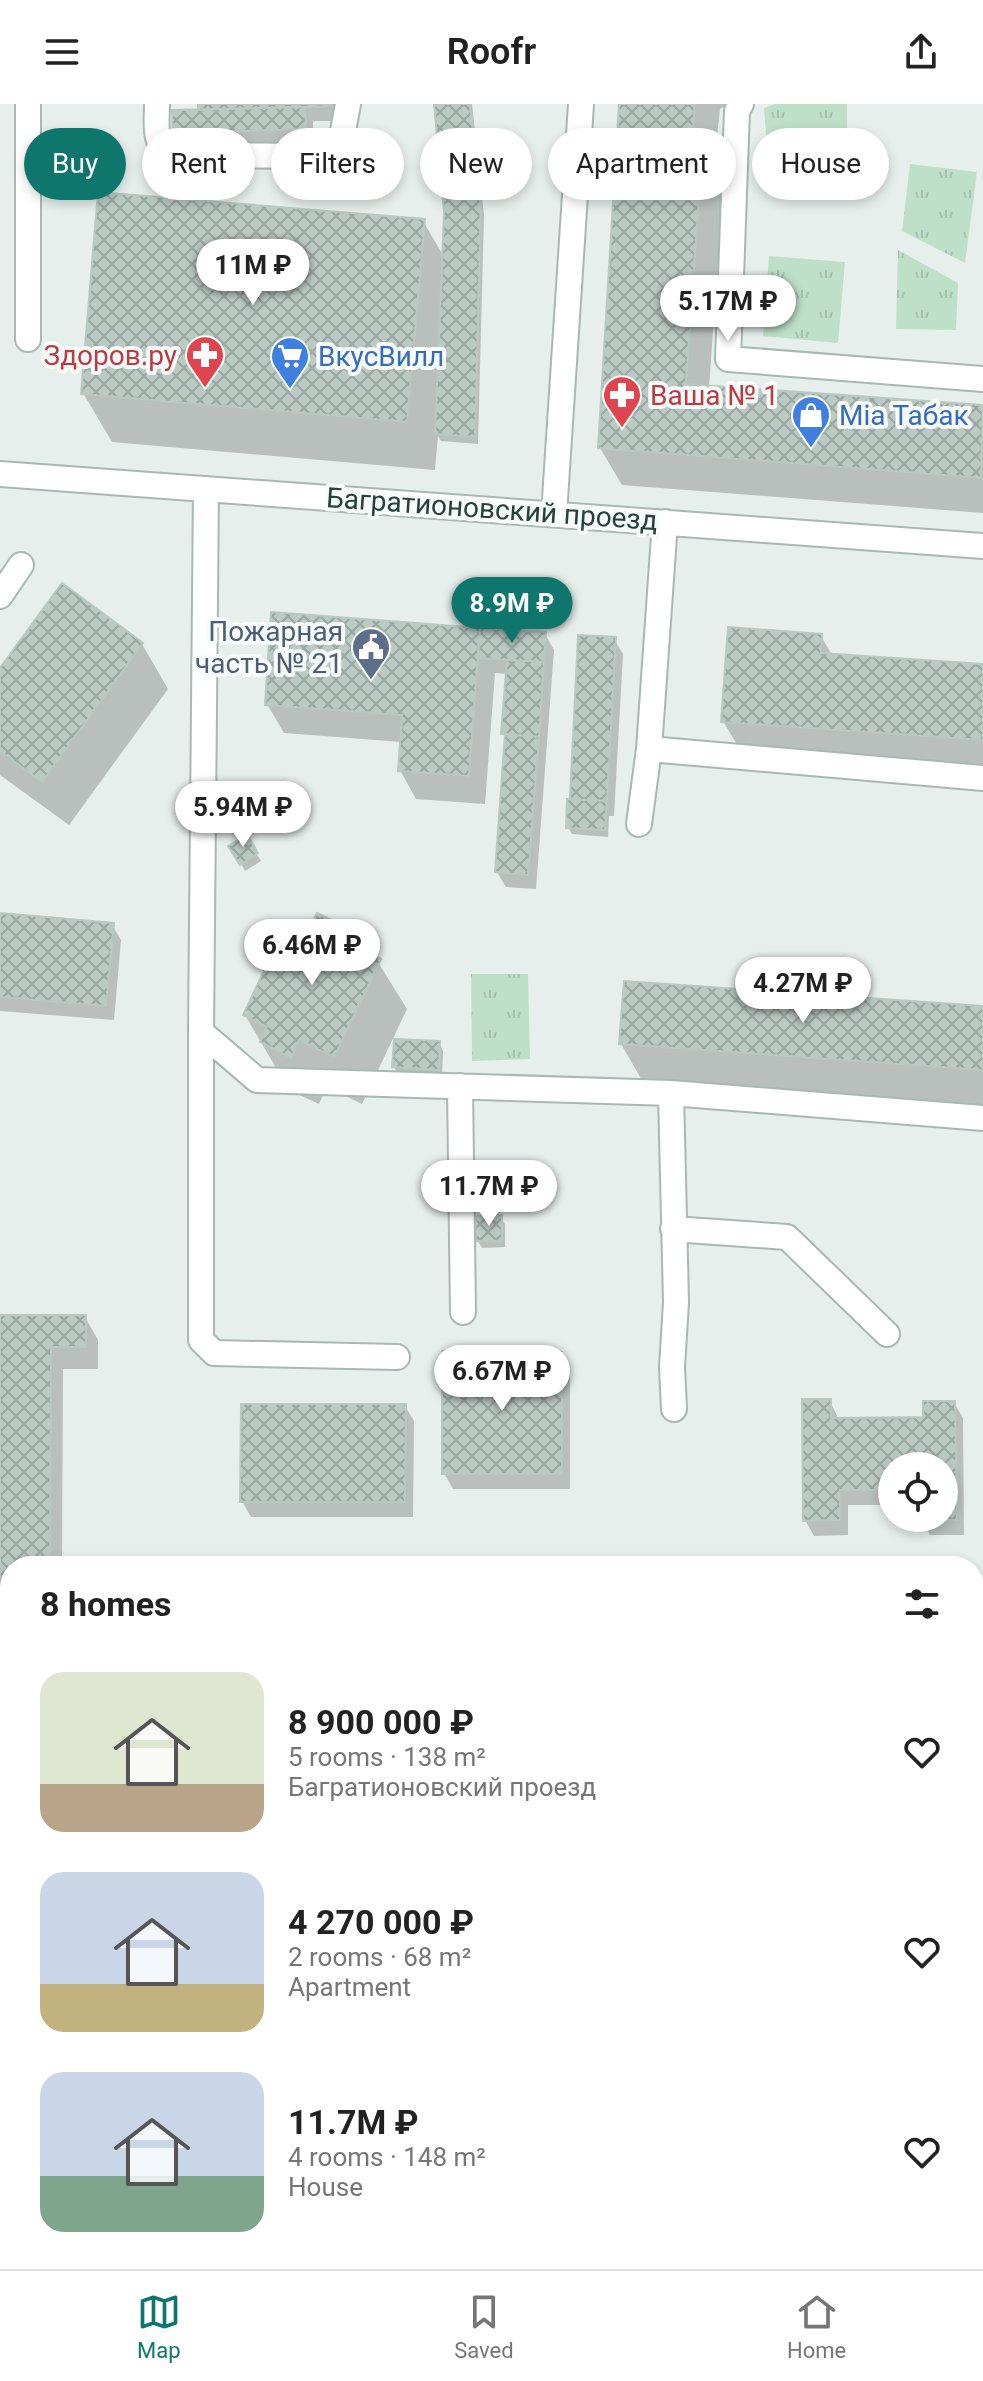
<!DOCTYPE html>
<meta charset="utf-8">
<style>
:root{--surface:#fff;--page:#f6f6f6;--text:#222;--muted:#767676;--line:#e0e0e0;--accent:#0f766e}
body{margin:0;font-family:Roboto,sans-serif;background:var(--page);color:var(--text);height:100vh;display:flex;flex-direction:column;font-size:30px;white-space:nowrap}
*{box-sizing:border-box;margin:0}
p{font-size:26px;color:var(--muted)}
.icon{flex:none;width:44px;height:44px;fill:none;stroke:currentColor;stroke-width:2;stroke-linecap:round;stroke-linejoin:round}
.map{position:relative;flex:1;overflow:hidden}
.drawer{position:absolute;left:0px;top:1452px;width:984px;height:714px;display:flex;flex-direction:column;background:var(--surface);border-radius:32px 32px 0 0;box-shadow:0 4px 12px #0003}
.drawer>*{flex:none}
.top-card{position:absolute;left:24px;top:24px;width:936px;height:72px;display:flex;gap:16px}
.buttons{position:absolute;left:878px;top:1348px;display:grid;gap:16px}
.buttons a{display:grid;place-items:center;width:80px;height:80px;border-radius:50%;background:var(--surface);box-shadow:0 4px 12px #0003;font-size:40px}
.price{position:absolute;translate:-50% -68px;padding:0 18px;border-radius:28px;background:#fff;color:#222;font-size:26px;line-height:52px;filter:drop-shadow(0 2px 4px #0008)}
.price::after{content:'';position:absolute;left:50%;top:48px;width:24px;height:18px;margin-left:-12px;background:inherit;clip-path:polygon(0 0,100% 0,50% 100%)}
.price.active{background:var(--accent);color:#fff}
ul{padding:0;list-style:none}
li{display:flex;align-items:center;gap:24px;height:200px;padding:0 40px}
li span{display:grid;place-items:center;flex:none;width:224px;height:160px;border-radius:24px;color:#555}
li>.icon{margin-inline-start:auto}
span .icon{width:96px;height:96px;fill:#fffc;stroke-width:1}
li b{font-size:34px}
h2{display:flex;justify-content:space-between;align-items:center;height:96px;padding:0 40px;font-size:34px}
.pill{padding:0 28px;border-radius:36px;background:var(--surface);box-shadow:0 4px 12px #0003;font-size:28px;line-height:72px}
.pill.active{background:var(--accent);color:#fff}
header{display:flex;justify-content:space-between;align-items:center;height:104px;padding:0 40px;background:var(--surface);font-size:36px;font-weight:600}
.tabs{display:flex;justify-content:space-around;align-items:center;height:112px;border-top:2px solid var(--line);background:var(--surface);font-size:22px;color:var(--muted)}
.tabs a{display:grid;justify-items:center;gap:4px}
.tabs .active{color:var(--accent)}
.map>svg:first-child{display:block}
</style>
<header><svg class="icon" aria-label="menu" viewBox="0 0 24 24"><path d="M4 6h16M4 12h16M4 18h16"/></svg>Roofr<svg class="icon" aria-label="share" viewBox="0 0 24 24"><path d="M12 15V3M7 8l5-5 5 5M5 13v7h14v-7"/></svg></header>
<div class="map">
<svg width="983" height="2165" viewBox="0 0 983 2165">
<defs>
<pattern id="industrial-grid" width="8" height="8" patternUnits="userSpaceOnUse" patternTransform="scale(2)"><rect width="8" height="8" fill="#d4dfda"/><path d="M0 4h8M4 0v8" fill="none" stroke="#b6c1bc"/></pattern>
<pattern id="park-tufts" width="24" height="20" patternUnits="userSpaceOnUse" patternTransform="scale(2)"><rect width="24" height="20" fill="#bfe0c8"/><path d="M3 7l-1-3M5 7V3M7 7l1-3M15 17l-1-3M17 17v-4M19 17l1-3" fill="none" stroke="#a4c1ad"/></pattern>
<pattern id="building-cross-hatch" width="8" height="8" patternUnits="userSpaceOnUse" patternTransform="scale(2)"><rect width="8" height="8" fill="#bbcac4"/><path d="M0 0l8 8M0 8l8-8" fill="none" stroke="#98a6a0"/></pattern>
</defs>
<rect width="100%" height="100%" fill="#e6efeb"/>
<path fill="url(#industrial-grid)" d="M0,1964H10V2120L0,2112Z
M974,2133L983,2134V2165H63L52,2156H974Z"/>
<path fill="url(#park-tufts)" d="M775,0H847V70L769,69L764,4Z
M910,60L977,68L965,159L902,127Z
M898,146L958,179L956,226L896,225Z
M769,152L845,158L838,239L763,232Z
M471,870H528L530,955L472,957Z
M974,1734H983V1848L974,1847Z"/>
<path fill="#0003" d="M200,0H339L340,17H313V40L184,43L175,28L200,7Z
M436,0H472L484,111L478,340L441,337L438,332L435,366L112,338L83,289L423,117L444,153L446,108Z
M622,0H728L720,5L714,60L724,76L709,283L983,304V409L622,381L600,344Z
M273,510L545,530L554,546L536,785L506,783L497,768L508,570L495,569L485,700L416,695L400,666L402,638L284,629L267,600Z
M821,532L832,551L983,562V663L740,646L723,617Z
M580,533L614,535L623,550L614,712H609L608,733L572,730L568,723Z
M142,540L168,585L69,721L0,671V567Z
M246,733L261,757L245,767L231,742Z
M0,811L112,821L121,836L114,916L0,907Z
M310,829L363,834L407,905L362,1000L327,983L319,1000L289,986L245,911Z
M983,904V1001L643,978L621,940Z
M439,939L443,947L442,973L398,970L394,963Z
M500,1113L505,1120V1143L482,1144L478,1137Z
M0,1213H85L98,1236V1265H63L62,1462H10V1495H0Z
M561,1250L570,1266V1385H453L444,1369Z
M830,1297L839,1316L925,1315L954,1299L963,1314L964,1431H930L921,1416L944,1414V1362H892V1401H848V1431L814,1432L805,1416Z
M405,1302L414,1317L413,1413H251L242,1397Z
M974,1553L983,1569V1647H974Z
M10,1616V1696L3,1684Z
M343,2156H973L977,2165H422Z"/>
<path fill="url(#building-cross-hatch)" stroke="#b8c9c2" stroke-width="2" d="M198,0H332V2L198,6Z
M434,0H470L481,102L475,333L435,330L444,108Z
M619,0H695L692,35L703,36L686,280L983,301L981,374L598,344Z
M305,3L306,25L173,29L172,6Z
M98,88L425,115L407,318L81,290Z
M62,479L143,539L42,678L0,647V564Z
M271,508L480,524L469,672L398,667L402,611L265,601Z
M728,523L822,530L821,549L983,560V636L721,618Z
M480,524L546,528L544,558L478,554Z
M578,531L616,533L607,697L570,695Z
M507,556L544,558L539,633L501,630Z
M505,630L539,633L528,771L495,768Z
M567,695L607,697L605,726L566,724Z
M247,730L258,749L240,761L228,742Z
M0,809L114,819L106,902L0,893Z
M317,809L365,832L359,844L381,855L334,953L299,936L291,954L260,938L267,923L243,911L288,816L309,826Z
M624,877L983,902V966L619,940Z
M394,935L440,937L439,966L392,963Z
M502,1111V1137H476L475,1112Z
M0,1211H86V1243H51L50,1462H10V1473H0Z
M442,1247L562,1248V1370H442Z
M802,1295H831V1314L923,1313V1297H955L957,1416H919L944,1414V1362H892V1386H840V1416L803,1417Z
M241,1300H406L405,1398H240Z
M1,1614H10V1685L1,1684Z
M381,2156H973V2165H539Z"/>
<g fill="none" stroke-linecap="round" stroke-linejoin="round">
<g stroke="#a8b8b2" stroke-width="28">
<path id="minor" d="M157,0C157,20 152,42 174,51L316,52L341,38L348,0
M741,0L737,7L728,255L983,275
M28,235V0
M0,370L983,442
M206,385L201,928L257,976L671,989L983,1014
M554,410L581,0
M0,492L21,461
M649,645L983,674
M639,720L649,645L665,418
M201,928V1236L214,1249L397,1253
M460,982L463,1208
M671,989L676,1198L672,1263L674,1305
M673,1125L787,1133L887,1230
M974,1656H983
M0,1709H10
M974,1906L983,1904
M0,1947H10
M0,2015L10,2032
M230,2156L272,2165"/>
</g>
<use href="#minor" stroke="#fff" stroke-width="24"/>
</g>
<defs>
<g id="pharmacy-pin" transform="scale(2)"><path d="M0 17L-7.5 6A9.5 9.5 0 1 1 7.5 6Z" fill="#e0444e" stroke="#f7fbf9"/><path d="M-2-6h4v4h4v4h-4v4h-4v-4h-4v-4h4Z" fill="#fff"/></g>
<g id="supermarket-pin" transform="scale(2)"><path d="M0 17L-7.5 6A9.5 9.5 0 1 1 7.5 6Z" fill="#3f7fe0" stroke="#f7fbf9"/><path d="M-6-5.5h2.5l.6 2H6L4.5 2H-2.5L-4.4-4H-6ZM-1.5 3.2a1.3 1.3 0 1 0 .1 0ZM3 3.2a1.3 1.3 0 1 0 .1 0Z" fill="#fff"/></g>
<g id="shop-pin" transform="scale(2)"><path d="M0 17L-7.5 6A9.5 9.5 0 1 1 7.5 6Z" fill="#3f7fe0" stroke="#f7fbf9"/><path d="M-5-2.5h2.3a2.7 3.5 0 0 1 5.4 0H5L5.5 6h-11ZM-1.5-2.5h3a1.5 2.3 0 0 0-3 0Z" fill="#fff"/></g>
<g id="civic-pin" transform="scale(2)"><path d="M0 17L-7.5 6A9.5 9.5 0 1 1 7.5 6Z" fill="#5c6f8a" stroke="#f7fbf9"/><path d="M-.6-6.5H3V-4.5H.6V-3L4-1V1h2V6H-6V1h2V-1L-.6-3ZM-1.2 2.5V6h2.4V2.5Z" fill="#fff"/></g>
</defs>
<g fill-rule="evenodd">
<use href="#pharmacy-pin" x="205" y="251"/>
<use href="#supermarket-pin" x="290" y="252"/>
<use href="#pharmacy-pin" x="622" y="291"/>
<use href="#shop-pin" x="811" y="311"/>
<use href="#civic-pin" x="371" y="543"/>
</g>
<g text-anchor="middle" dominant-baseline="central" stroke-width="8" stroke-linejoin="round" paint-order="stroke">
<g font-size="28" fill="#be3a42" stroke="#f7fbf9" text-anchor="end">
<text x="177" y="251">Здоров.ру</text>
<text x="650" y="291" text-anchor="start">Ваша № 1</text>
</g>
<g font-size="28" fill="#366cbe" stroke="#f7fbf9" text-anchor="start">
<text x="318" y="252">ВкусВилл</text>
<text x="839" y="311">Mia Табак</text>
</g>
<g font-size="28" fill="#24423a" stroke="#f7fbf9">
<text transform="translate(492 405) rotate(4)">Багратионовский проезд</text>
</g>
<g font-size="28" fill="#4e5e75" stroke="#f7fbf9" text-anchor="end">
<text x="343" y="527">Пожарная<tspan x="343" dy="32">часть № 21</tspan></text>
</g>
</g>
</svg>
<div class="buttons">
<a><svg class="icon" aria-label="locate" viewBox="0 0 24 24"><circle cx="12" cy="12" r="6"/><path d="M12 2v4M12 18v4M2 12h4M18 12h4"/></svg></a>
</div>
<b class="price" style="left:253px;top:203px">11M ₽</b>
<b class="price" style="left:728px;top:239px">5.17M ₽</b>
<b class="price active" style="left:512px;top:541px">8.9M ₽</b>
<b class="price" style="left:243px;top:745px">5.94M ₽</b>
<b class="price" style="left:312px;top:883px">6.46M ₽</b>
<b class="price" style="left:803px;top:921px">4.27M ₽</b>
<b class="price" style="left:489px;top:1124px">11.7M ₽</b>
<b class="price" style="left:502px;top:1309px">6.67M ₽</b>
<div class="top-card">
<a class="pill active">Buy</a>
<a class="pill">Rent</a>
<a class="pill">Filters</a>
<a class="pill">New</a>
<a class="pill">Apartment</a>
<a class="pill">House</a>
</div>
<section class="drawer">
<h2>8 homes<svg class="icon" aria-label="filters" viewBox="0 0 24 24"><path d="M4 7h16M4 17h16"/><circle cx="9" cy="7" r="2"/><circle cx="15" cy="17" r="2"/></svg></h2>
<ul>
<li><span style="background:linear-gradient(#dfe7d0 70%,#b9a48a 0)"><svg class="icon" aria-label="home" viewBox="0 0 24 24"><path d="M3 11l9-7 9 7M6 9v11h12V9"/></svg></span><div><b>8 900 000 ₽</b><p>5 rooms · 138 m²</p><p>Багратионовский проезд</p></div><svg class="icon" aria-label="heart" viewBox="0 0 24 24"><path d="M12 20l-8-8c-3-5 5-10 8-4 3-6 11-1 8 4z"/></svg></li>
<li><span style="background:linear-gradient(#c9d6e8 70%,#c2b280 0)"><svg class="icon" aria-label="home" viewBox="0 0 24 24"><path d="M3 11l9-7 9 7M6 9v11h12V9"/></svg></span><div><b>4 270 000 ₽</b><p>2 rooms · 68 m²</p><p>Apartment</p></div><svg class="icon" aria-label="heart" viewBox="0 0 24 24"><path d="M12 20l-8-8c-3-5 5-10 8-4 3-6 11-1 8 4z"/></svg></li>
<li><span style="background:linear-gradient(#c9d6e8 65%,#7fa58c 0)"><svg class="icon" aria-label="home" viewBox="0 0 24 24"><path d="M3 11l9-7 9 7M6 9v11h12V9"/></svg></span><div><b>11.7M ₽</b><p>4 rooms · 148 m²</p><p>House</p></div><svg class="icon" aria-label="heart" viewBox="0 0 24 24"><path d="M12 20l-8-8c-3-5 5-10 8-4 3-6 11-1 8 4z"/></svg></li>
</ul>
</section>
</div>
<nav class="tabs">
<a class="active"><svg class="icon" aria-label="map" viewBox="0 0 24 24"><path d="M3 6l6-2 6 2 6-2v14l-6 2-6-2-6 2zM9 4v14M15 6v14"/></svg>Map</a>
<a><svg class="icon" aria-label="saved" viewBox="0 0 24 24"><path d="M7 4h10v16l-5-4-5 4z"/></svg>Saved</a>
<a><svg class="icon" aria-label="home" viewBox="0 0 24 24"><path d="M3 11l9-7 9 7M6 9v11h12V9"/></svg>Home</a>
</nav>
